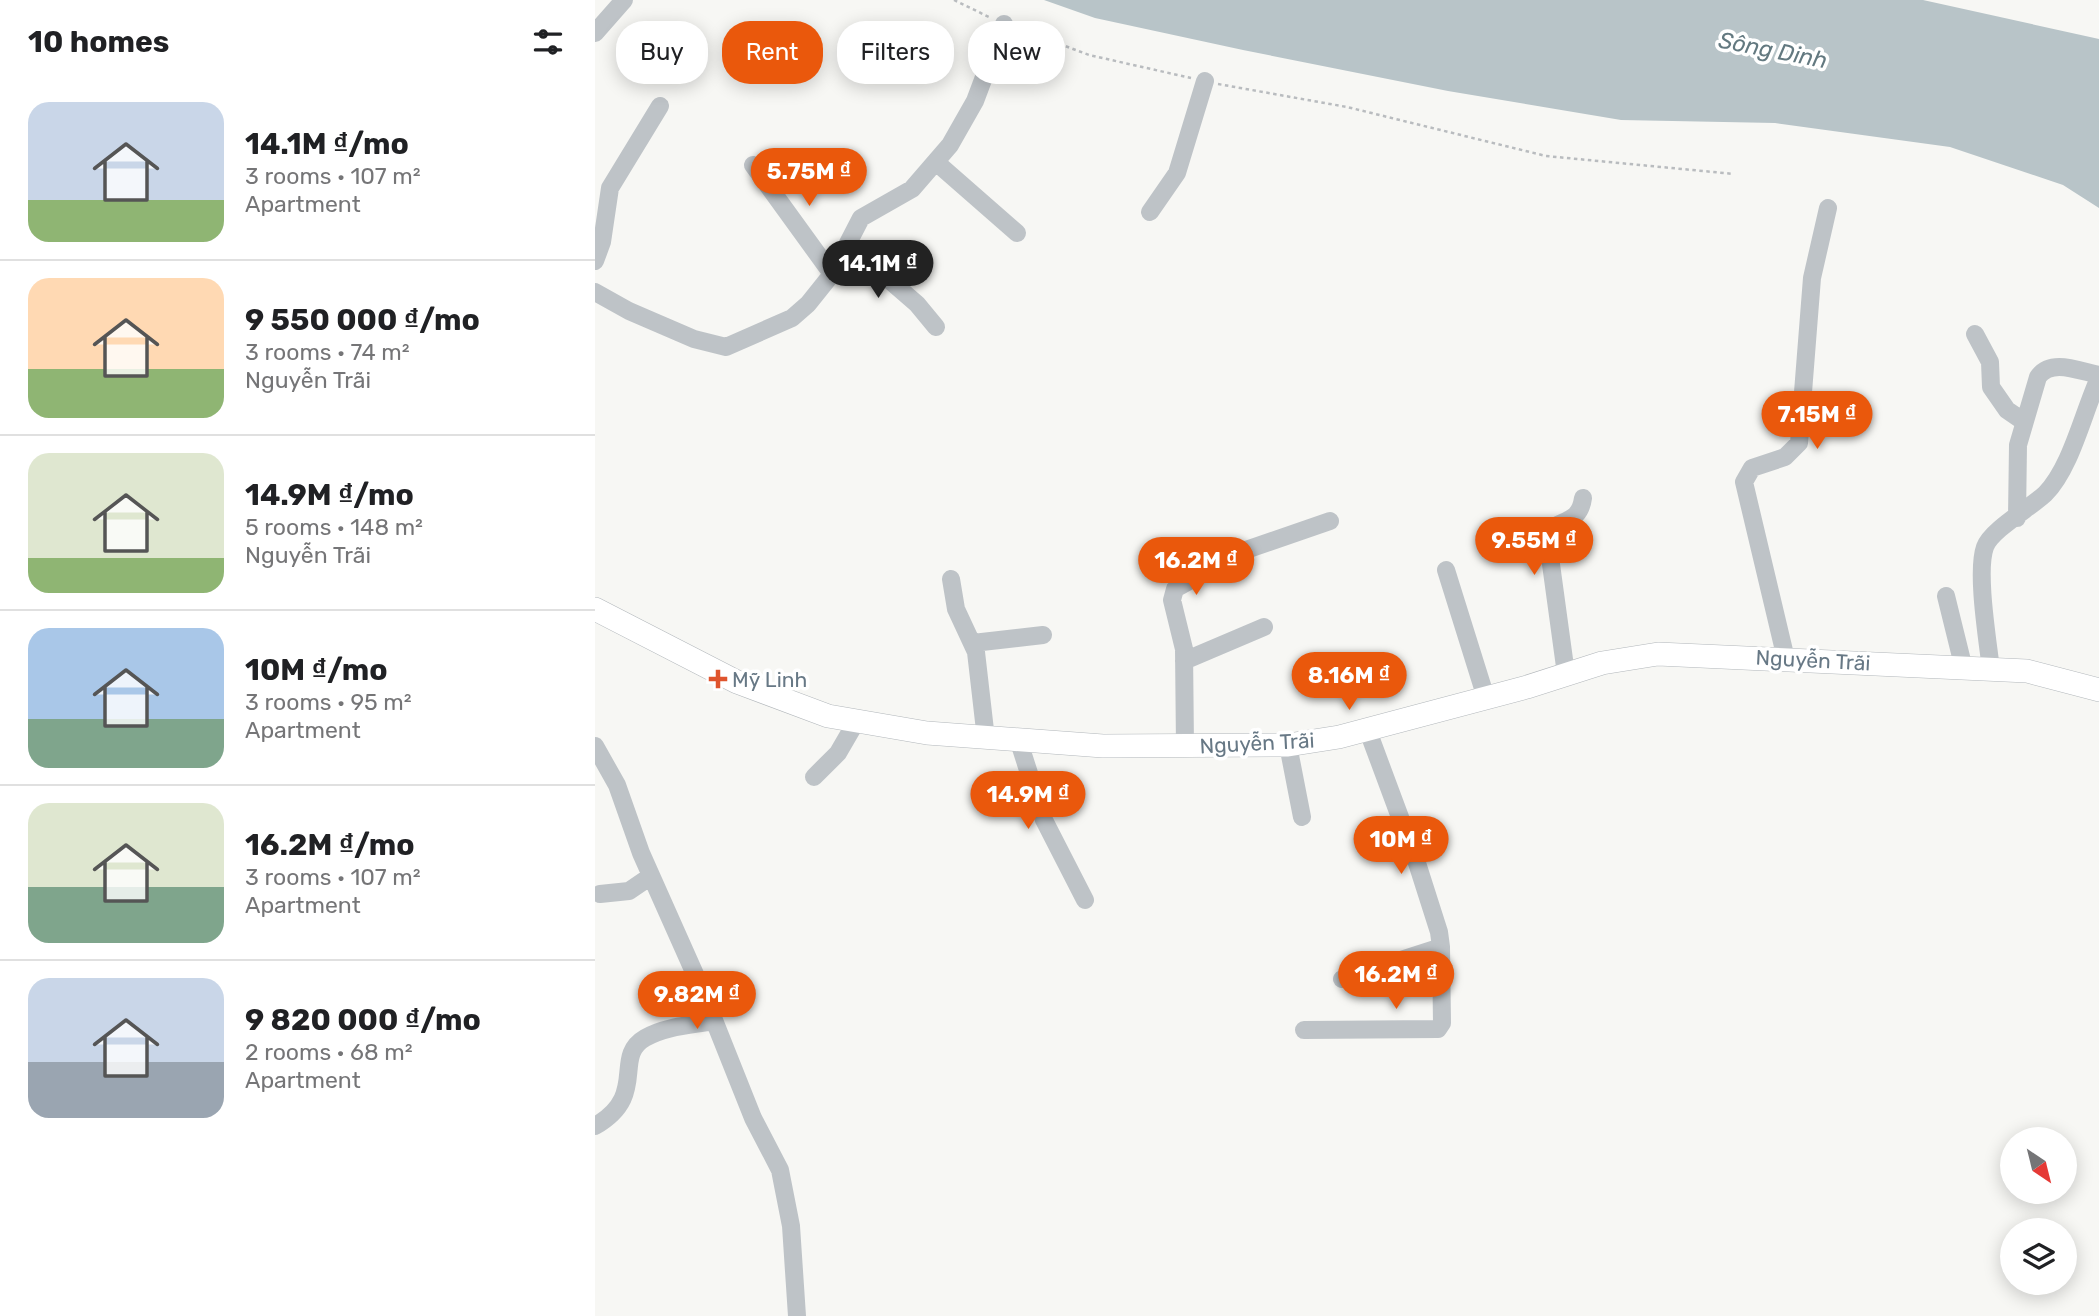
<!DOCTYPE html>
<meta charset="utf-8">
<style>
:root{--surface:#fff;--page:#f6f6f6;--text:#202124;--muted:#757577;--line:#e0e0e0;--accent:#ea580c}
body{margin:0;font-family:Rubik,sans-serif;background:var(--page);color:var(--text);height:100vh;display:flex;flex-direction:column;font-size:26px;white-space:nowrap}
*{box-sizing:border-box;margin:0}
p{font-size:23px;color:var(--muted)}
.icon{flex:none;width:38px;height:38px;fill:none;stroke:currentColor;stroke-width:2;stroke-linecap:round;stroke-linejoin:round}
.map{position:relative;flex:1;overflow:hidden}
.drawer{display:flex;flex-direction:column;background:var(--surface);width:595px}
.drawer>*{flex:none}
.guide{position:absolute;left:21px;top:21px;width:665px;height:63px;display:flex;gap:14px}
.needle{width:46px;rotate:145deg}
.tools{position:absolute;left:1405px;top:1127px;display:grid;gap:14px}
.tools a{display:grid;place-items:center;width:77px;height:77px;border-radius:50%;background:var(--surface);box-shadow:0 4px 18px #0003;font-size:35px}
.price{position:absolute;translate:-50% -60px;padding:0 16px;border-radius:24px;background:var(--accent);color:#fff;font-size:23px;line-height:46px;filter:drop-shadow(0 2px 4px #0008)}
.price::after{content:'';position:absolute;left:50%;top:42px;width:21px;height:16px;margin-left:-10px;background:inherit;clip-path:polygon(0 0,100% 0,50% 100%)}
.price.on{background:#222;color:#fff}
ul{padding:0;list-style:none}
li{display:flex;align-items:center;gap:21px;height:175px;padding:0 28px}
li+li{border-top:2px solid var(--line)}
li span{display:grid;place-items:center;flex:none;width:196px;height:140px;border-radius:21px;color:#555}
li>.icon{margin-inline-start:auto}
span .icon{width:84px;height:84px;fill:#fffc;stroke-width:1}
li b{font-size:30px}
h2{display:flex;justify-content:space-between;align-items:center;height:84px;padding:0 28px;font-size:30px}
.chip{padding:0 24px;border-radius:28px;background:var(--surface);box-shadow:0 4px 18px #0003;font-size:24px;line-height:63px}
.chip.on{background:var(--accent);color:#fff}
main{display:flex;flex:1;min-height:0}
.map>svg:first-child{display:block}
</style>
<main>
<section class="drawer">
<h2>10 homes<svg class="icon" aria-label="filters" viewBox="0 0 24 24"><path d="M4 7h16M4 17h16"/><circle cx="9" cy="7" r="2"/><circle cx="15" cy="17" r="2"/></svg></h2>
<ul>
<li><span style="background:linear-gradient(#c9d6e8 70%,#8fb573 0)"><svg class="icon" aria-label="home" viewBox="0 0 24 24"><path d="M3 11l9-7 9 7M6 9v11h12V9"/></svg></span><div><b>14.1M ₫/mo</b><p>3 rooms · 107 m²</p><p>Apartment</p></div></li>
<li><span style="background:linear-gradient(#ffd9b3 65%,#8fb573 0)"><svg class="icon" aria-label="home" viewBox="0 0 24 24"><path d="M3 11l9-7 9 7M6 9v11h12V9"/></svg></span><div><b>9 550 000 ₫/mo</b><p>3 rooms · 74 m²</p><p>Nguyễn Trãi</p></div></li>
<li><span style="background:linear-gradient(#dfe7d0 75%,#8fb573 0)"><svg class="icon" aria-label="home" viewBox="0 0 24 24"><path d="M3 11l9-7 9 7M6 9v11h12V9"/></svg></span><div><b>14.9M ₫/mo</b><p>5 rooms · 148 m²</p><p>Nguyễn Trãi</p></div></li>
<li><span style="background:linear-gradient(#a9c7e8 65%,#7fa58c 0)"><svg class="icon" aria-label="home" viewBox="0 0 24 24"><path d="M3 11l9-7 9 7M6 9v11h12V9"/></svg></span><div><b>10M ₫/mo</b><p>3 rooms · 95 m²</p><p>Apartment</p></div></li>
<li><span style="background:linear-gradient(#dfe7d0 60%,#7fa58c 0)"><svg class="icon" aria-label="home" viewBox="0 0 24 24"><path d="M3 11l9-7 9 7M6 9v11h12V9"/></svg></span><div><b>16.2M ₫/mo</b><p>3 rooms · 107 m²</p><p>Apartment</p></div></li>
<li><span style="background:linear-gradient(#c9d6e8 60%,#9aa5b1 0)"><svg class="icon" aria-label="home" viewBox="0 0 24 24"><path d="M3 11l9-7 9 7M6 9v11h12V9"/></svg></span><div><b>9 820 000 ₫/mo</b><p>2 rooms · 68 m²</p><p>Apartment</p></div></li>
</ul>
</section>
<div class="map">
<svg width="1504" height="1316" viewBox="0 0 1504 1316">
<rect width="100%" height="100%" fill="#f7f7f4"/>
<path fill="#b8c4c8" d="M449,0H1328L1504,39V208L1468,185L1355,147L1180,123L1026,120L853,91L648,50L500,18Z"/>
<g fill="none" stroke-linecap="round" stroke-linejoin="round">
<g stroke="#b2b7bb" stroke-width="24">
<path id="major" d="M0,609L142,682L233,716L332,733L508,746L693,745L744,737L932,687L1007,663L1063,654L1432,671L1504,690"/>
</g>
<path stroke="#b9bcbf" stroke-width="2.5" stroke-dasharray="3.5 3.5" stroke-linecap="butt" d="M359,0L396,18
M425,29L494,55L596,78
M623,84L752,107L951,156L1139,174"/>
<path stroke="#bec3c7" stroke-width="18" d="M0,33L29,0
M342,163L422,233
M158,165L237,274
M555,212L582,173L610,81
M254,245L322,304L341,327
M0,261L7,242L15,188L65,106
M0,292L34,311L99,339L131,347L197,318L213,304L237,274L266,218L317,189L355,145L380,101L409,24
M1380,334L1395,362L1396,387L1412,410L1428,421
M1422,518L1423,445L1443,377C1456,358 1484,371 1504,375
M851,570L891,698
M356,579L361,609L381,652L391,739
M1351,596L1369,669
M378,643L448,635
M1191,659L1149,482L1157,468L1190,457L1204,443L1217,278L1233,208
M589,661L669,627
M1396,670C1393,642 1381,572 1390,547C1396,530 1435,508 1450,494C1476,468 1488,413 1504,378
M971,674L952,535L955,529C972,519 985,520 988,498
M424,742L449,820L490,900
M693,745L707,817
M0,746L22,785L46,853L107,990L158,1118L185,1170L196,1226L202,1316
M590,747L589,649L577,600L580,589L648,551L735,521
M219,777L243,753L261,722
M5,894L34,891L56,876
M747,979L846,947L844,932L822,863L773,731
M709,1030L843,1029L847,1023L846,947
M0,1126C54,1095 17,1057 50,1038C70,1026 98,1025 119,1021"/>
<use href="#major" stroke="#fff" stroke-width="23"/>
</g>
<path fill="#df542d" stroke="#fff" stroke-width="2.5" d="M119.5 668.5h7v7h7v7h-7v7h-7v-7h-7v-7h7z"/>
<g text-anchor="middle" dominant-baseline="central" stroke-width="7" stroke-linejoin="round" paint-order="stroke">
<g font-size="21" fill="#677885" stroke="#fff">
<text transform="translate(1218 660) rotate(3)">Nguyễn Trãi</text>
<text transform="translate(662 743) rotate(-3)">Nguyễn Trãi</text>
</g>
<g font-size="21" fill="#677885" stroke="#fff" text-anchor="start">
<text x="137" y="679">Mỹ Linh</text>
</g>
<g font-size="23" font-style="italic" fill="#637980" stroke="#fff">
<text transform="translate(1178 50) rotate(11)">Sông Dinh</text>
</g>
</g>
</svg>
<div class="tools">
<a><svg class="needle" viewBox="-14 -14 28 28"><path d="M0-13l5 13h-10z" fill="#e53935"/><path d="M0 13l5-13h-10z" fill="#757577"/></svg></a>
<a><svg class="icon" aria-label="layers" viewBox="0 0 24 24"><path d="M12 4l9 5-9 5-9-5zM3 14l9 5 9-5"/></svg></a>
</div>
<b class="price" style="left:214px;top:208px">5.75M ₫</b>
<b class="price on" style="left:283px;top:300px">14.1M ₫</b>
<b class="price" style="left:1222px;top:451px">7.15M ₫</b>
<b class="price" style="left:939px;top:577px">9.55M ₫</b>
<b class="price" style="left:601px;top:597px">16.2M ₫</b>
<b class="price" style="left:754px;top:712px">8.16M ₫</b>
<b class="price" style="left:433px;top:831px">14.9M ₫</b>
<b class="price" style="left:806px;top:876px">10M ₫</b>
<b class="price" style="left:801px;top:1011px">16.2M ₫</b>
<b class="price" style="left:102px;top:1031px">9.82M ₫</b>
<div class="guide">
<a class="chip">Buy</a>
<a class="chip on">Rent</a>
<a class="chip">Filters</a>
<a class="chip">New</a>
</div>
</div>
</main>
